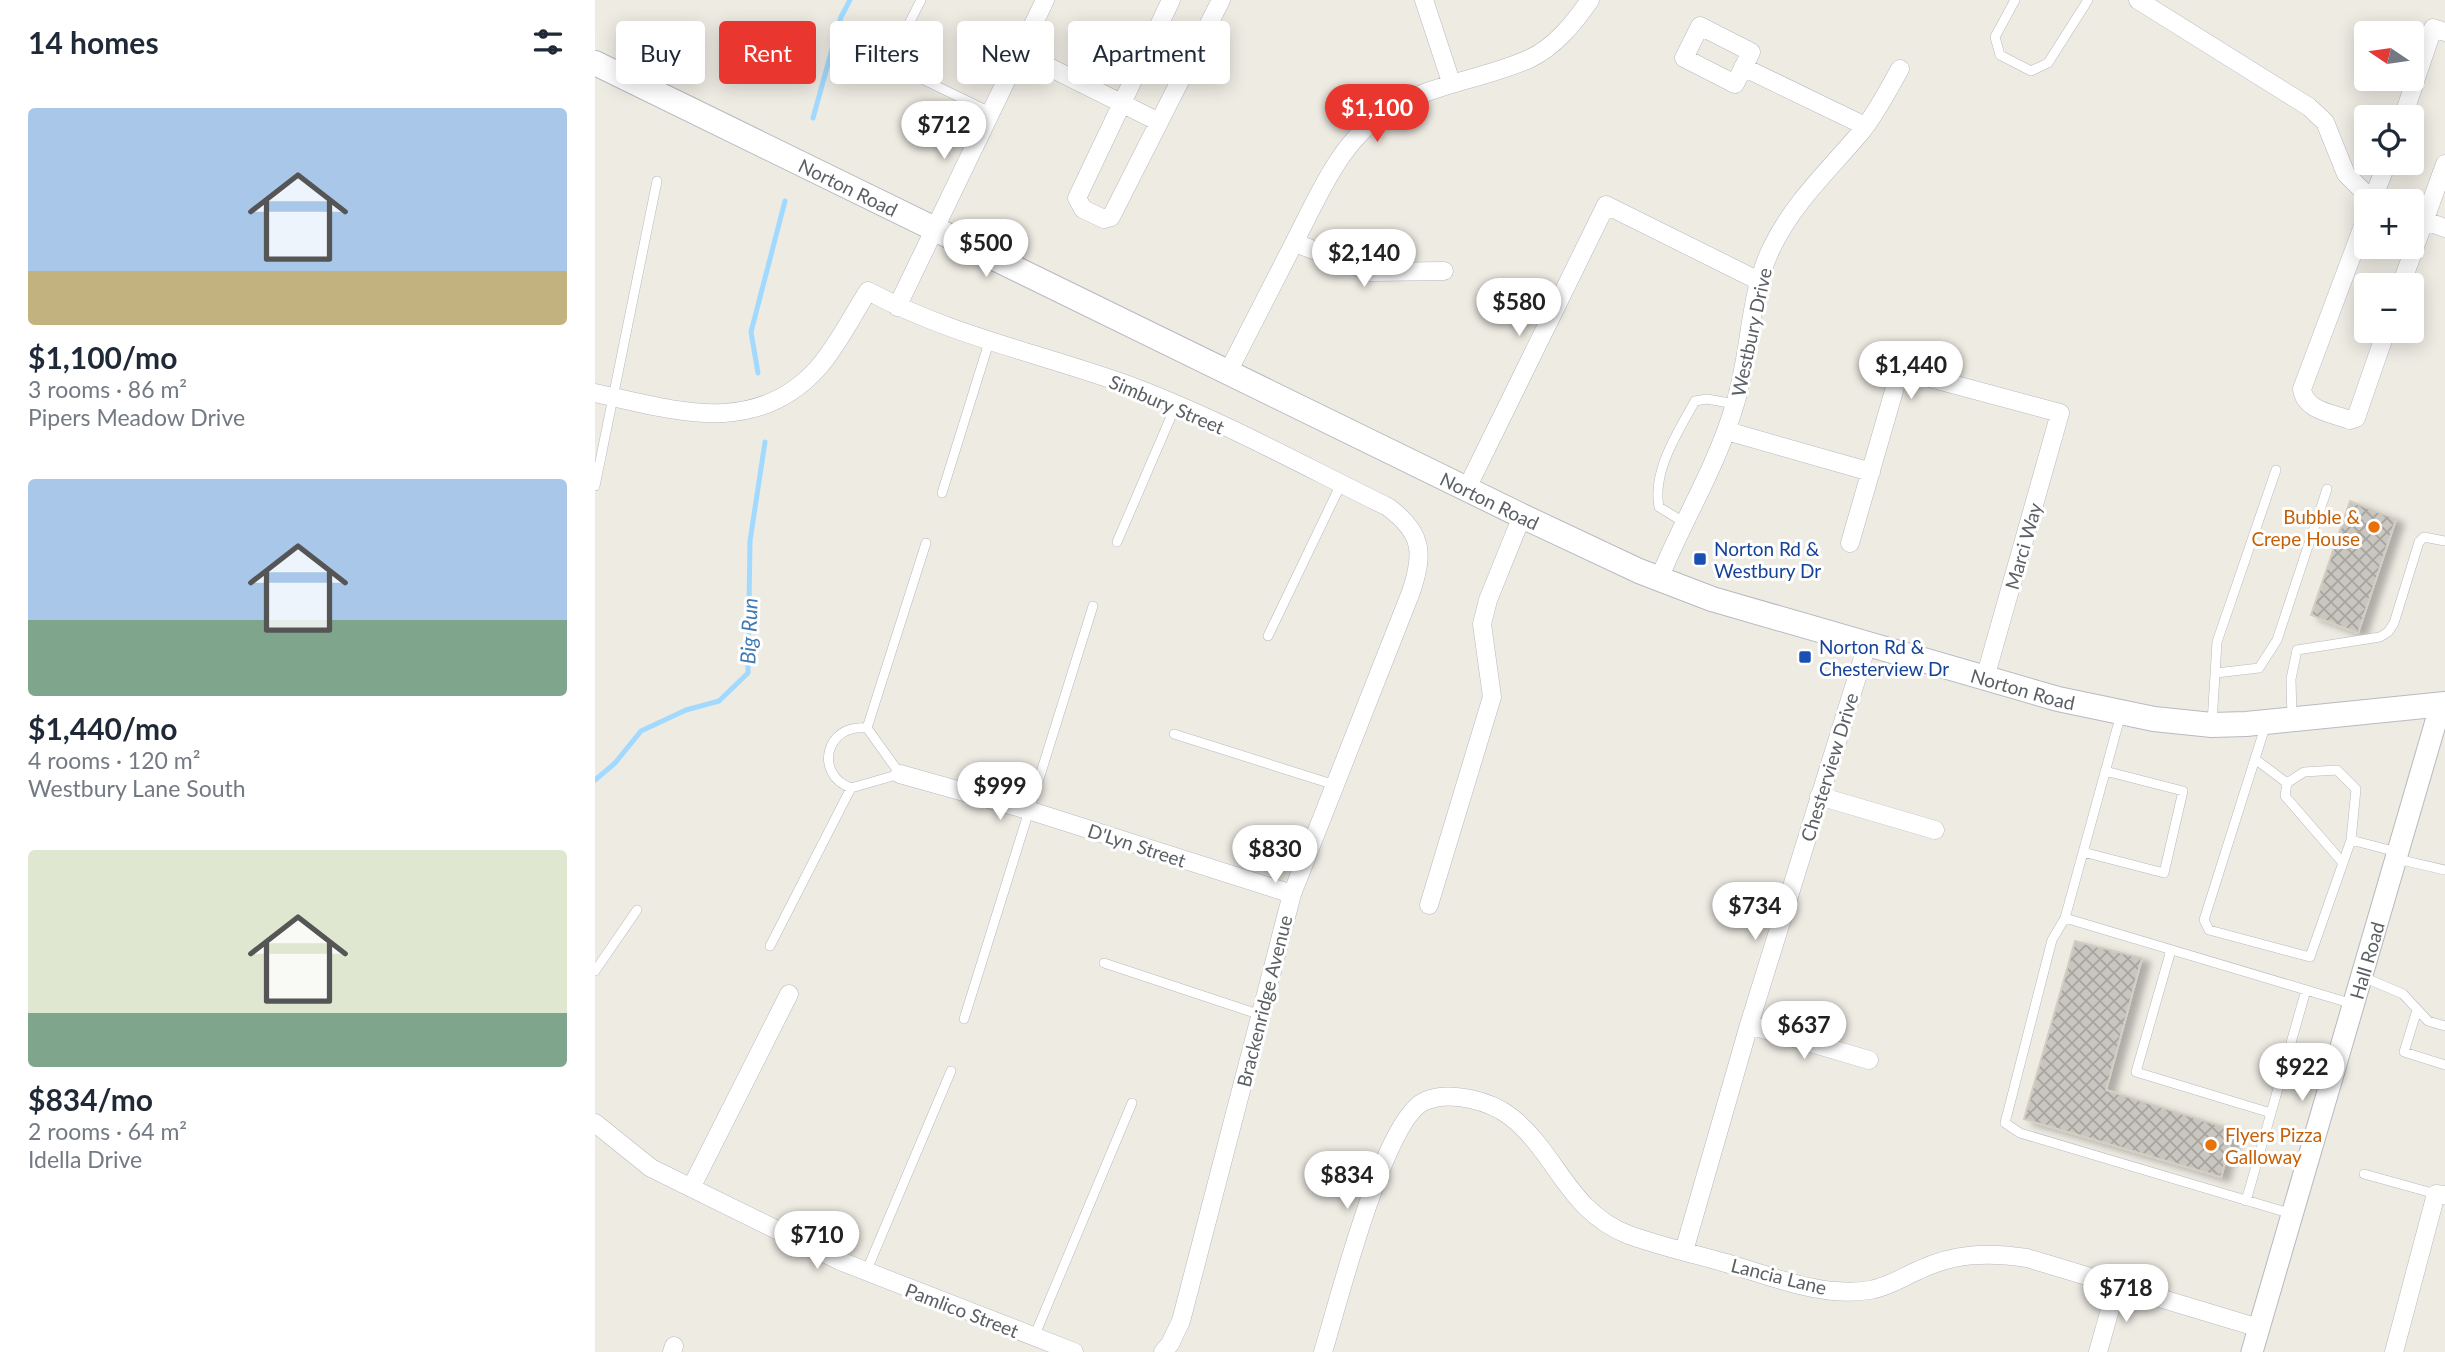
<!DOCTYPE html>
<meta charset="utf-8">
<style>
:root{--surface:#fff;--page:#f2f2f3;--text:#1f2937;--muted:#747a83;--accent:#e9362e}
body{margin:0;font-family:Lato,sans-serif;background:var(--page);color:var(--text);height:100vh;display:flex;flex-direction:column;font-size:26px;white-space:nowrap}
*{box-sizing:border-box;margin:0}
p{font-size:23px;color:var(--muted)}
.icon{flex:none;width:38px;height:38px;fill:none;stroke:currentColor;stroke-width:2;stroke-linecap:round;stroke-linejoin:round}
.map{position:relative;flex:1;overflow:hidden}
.side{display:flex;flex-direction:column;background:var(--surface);width:595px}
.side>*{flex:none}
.hud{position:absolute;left:21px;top:21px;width:665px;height:63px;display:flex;gap:14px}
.needle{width:46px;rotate:283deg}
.controls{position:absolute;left:1759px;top:21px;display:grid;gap:14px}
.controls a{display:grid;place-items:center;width:70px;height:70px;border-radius:7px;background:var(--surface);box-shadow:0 4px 18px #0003;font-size:35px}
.price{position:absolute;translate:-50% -60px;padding:0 16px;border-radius:24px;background:#fff;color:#222;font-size:23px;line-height:46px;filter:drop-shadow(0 2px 4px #0008)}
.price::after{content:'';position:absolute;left:50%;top:42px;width:21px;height:16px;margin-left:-10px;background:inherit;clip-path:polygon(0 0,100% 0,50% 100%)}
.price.selected{background:var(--accent);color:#fff}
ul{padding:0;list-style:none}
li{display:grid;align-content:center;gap:14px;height:371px;padding:0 28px}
li span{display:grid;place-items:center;height:217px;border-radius:7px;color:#555}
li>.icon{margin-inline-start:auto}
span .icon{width:126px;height:126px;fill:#fffc;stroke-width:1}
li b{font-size:30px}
h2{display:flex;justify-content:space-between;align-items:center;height:84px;padding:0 28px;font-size:30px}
.pill{padding:0 24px;border-radius:7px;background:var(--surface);box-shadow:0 4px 18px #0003;font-size:24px;line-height:63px}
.pill.selected{background:var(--accent);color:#fff}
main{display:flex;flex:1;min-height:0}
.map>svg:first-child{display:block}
</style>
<main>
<section class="side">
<h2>14 homes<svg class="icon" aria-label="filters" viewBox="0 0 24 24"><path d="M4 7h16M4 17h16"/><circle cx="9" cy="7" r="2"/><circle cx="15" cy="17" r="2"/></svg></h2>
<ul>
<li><span style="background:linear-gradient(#a9c7e8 75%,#c2b280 0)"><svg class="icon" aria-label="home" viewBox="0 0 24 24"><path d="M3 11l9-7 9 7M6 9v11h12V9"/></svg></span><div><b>$1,100/mo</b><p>3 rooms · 86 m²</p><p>Pipers Meadow Drive</p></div></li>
<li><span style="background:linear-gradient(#a9c7e8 65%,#7fa58c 0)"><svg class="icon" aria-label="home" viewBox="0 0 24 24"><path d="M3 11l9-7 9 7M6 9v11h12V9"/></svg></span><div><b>$1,440/mo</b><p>4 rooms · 120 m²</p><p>Westbury Lane South</p></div></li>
<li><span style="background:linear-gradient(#dfe7d0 75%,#7fa58c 0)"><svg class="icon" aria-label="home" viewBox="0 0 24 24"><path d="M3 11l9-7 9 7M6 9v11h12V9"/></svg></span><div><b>$834/mo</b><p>2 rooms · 64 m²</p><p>Idella Drive</p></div></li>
</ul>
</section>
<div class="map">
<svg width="1850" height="1352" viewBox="0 0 1850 1352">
<defs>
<pattern id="building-cross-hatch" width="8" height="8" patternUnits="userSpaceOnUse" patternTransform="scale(1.75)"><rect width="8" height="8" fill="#c9c6c0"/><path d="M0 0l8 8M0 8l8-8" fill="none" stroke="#a6a4a0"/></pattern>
<filter id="shadow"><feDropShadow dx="8" dy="4.5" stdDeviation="3.5" flood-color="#0004"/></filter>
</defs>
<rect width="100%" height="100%" fill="#eeebe3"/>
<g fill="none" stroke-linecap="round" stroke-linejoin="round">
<path stroke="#a2daff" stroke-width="5" d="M218,118L246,17L255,0
M163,373L156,332L190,201
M0,780L20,763L46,731L91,710L124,701L153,673L155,541L170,442"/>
</g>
<path fill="url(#building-cross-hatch)" stroke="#d3cdc2" stroke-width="2" filter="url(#shadow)" d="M1755,501L1801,519L1763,633L1716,615Z
M1480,941L1547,958L1511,1090L1639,1130L1626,1177L1429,1119Z"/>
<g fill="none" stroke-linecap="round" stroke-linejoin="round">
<g stroke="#b6b9be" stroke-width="10">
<path id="service" d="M326,0L294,63L395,112
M1420,0L1400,37L1405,55L1436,71L1453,63L1493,0
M0,486L62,181
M347,493L395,339
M1090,523L1064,507C1057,471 1083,432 1100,401L1112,399L1140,404
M522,542L581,405
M673,636L746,484
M1621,673L1664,668L1682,640L1732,489
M1526,714L1470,918L1457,940L1410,1123L1425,1133L1697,1214
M1697,719L1696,679L1702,650L1785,637L1793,632L1799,623L1824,542L1829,537L1850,541
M1617,723L1622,642L1681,470
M579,734L740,785
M1660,759L1692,783L1709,772L1742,770L1761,789L1756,840L1715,957L1614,930L1609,920L1671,724
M1692,783L1690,796L1748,863
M256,788C219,775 230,723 272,728
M1756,840L1802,852
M1488,852L1569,873L1588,791L1510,771
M1802,859L1850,870
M1470,918L1758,1004
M175,946L256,788L305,774L272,728L331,543
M1576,950L1541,1072L1676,1113
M509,963L666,1015
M0,971L42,910
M1768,977L1808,994L1833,1021L1850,1026
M1822,1010L1809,1052L1850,1065
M369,1019L498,606
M1769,1174L1841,1194
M1651,1201L1711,990
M271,1272L356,1071
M439,1337L537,1103"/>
</g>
<g stroke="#b6b9be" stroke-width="19">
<path id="minor" d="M576,0L482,198L488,209L509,219L516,217L626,0
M829,0L856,82
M1543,0L1714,107L1730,122L1751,174L1778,201
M1105,26L1156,52L1140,84L1089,58Z
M424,52L564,122
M1148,67L1270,126
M1808,117L1838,28L1850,32
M1777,201L1792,163
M1817,216L1850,228
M1771,218L1707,389C1710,411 1737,413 1755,420L1761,418L1791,331
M700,243L777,272L849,271
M1806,285L1850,164
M302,307L450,0
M633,372C655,329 677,286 699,243C723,197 744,143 789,113C833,84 887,80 934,59C960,47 979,23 995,0
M0,393C79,410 160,438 223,368C243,345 257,316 273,291C354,335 447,354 533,385C622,418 707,465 793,507C828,533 829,553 816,592L697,894L586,1321L575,1344L568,1352
M1132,431L1276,472
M872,488L1011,205L1164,281
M1255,543L1305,370L1465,413L1390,678
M1064,579C1088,520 1122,466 1140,404C1156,353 1153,298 1176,249C1198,203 1233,171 1266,132C1281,114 1293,90 1305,69
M305,774L433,810L697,894
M1224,796L1340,830
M834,905L897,697L887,624L893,600L927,516
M1154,1025L1274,1060
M0,1123L56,1168L245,1261L479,1352
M96,1188L194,994
M1089,1251L1154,1025L1272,645
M77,1352L79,1346
M728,1352C743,1304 789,1118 830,1101C855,1090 896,1101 916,1117C962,1153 973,1212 1034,1235C1065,1246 1099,1254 1131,1263C1176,1276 1227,1298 1275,1290C1293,1287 1308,1277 1324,1270C1360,1253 1393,1252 1432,1258L1664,1328
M1503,1352L1522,1285
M1799,1352L1841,1194L1850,1195"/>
</g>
<g stroke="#b6b9be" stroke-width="23">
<g id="tertiary">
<path id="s1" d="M1657,1352L1846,704"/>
</g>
</g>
<g stroke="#b7bac0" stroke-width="26">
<g id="secondary">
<path id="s2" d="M0,63L927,516L1044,571L1117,599L1463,699L1559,719L1617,725L1651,724L1850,704"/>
</g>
</g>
<use href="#service" stroke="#fff" stroke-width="9"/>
<use href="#minor" stroke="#fff" stroke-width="18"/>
<use href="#tertiary" stroke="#fff" stroke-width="21"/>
<use href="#secondary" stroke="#fff" stroke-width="24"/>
</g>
<g fill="#e8710a" stroke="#fff" stroke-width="2.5">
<circle cx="1779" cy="527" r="7"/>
<circle cx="1616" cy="1145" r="7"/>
</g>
<g fill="#1a4fb4" stroke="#fff" stroke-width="2.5">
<rect x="1098" y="552" width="14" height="14" rx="3.5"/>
<rect x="1203" y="650" width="14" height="14" rx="3.5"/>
</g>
<g text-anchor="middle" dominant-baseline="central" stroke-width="6" stroke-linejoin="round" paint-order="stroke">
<g font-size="19" fill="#5b6064" stroke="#fff">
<text stroke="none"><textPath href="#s2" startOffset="282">Norton Road</textPath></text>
<text transform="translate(1156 332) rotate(-78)">Westbury Drive</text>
<text transform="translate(572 404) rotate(23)">Simbury Street</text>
<text stroke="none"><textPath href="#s2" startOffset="996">Norton Road</textPath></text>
<text transform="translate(1428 546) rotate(-74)">Marci Way</text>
<text stroke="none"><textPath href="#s2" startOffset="1563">Norton Road</textPath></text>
<text transform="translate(1234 767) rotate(-73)">Chesterview Drive</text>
<text transform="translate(542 845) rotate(18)">D'Lyn Street</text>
<text stroke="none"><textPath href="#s1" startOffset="408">Hall Road</textPath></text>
<text transform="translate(669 1001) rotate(-76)">Brackenridge Avenue</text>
<text transform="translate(1184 1276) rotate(14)">Lancia Lane</text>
<text transform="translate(367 1310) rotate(21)">Pamlico Street</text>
</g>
<g font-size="19" fill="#c56008" stroke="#fff" text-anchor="end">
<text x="1765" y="516">Bubble &amp;<tspan x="1765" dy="22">Crepe House</tspan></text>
<text x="1630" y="1134" text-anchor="start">Flyers Pizza<tspan x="1630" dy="22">Galloway</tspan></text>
</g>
<g font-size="19" fill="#164399" stroke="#fff" text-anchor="start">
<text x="1119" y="548">Norton Rd &amp;<tspan x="1119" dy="22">Westbury Dr</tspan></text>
<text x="1224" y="646">Norton Rd &amp;<tspan x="1224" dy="22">Chesterview Dr</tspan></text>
</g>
<g font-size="21" font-style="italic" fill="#3f7ab1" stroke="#fff">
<text transform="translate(153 631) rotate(-88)">Big Run</text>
</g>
</g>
</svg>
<div class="controls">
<a><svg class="needle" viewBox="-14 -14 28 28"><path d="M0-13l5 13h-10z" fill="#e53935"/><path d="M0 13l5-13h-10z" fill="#747a83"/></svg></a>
<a><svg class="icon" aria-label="locate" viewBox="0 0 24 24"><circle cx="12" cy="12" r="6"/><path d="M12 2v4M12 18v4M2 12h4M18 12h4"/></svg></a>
<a>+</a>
<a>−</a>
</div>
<b class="price selected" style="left:782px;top:144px">$1,100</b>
<b class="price" style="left:349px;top:161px">$712</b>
<b class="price" style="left:391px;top:279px">$500</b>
<b class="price" style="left:769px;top:289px">$2,140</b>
<b class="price" style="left:924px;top:338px">$580</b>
<b class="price" style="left:1316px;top:401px">$1,440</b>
<b class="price" style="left:405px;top:822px">$999</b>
<b class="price" style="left:680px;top:885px">$830</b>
<b class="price" style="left:1160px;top:942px">$734</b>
<b class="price" style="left:1209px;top:1061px">$637</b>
<b class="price" style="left:1707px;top:1103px">$922</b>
<b class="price" style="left:752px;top:1211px">$834</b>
<b class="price" style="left:222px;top:1271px">$710</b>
<b class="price" style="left:1531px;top:1324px">$718</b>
<div class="hud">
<a class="pill">Buy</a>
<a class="pill selected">Rent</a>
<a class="pill">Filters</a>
<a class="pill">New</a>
<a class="pill">Apartment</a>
</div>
</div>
</main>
